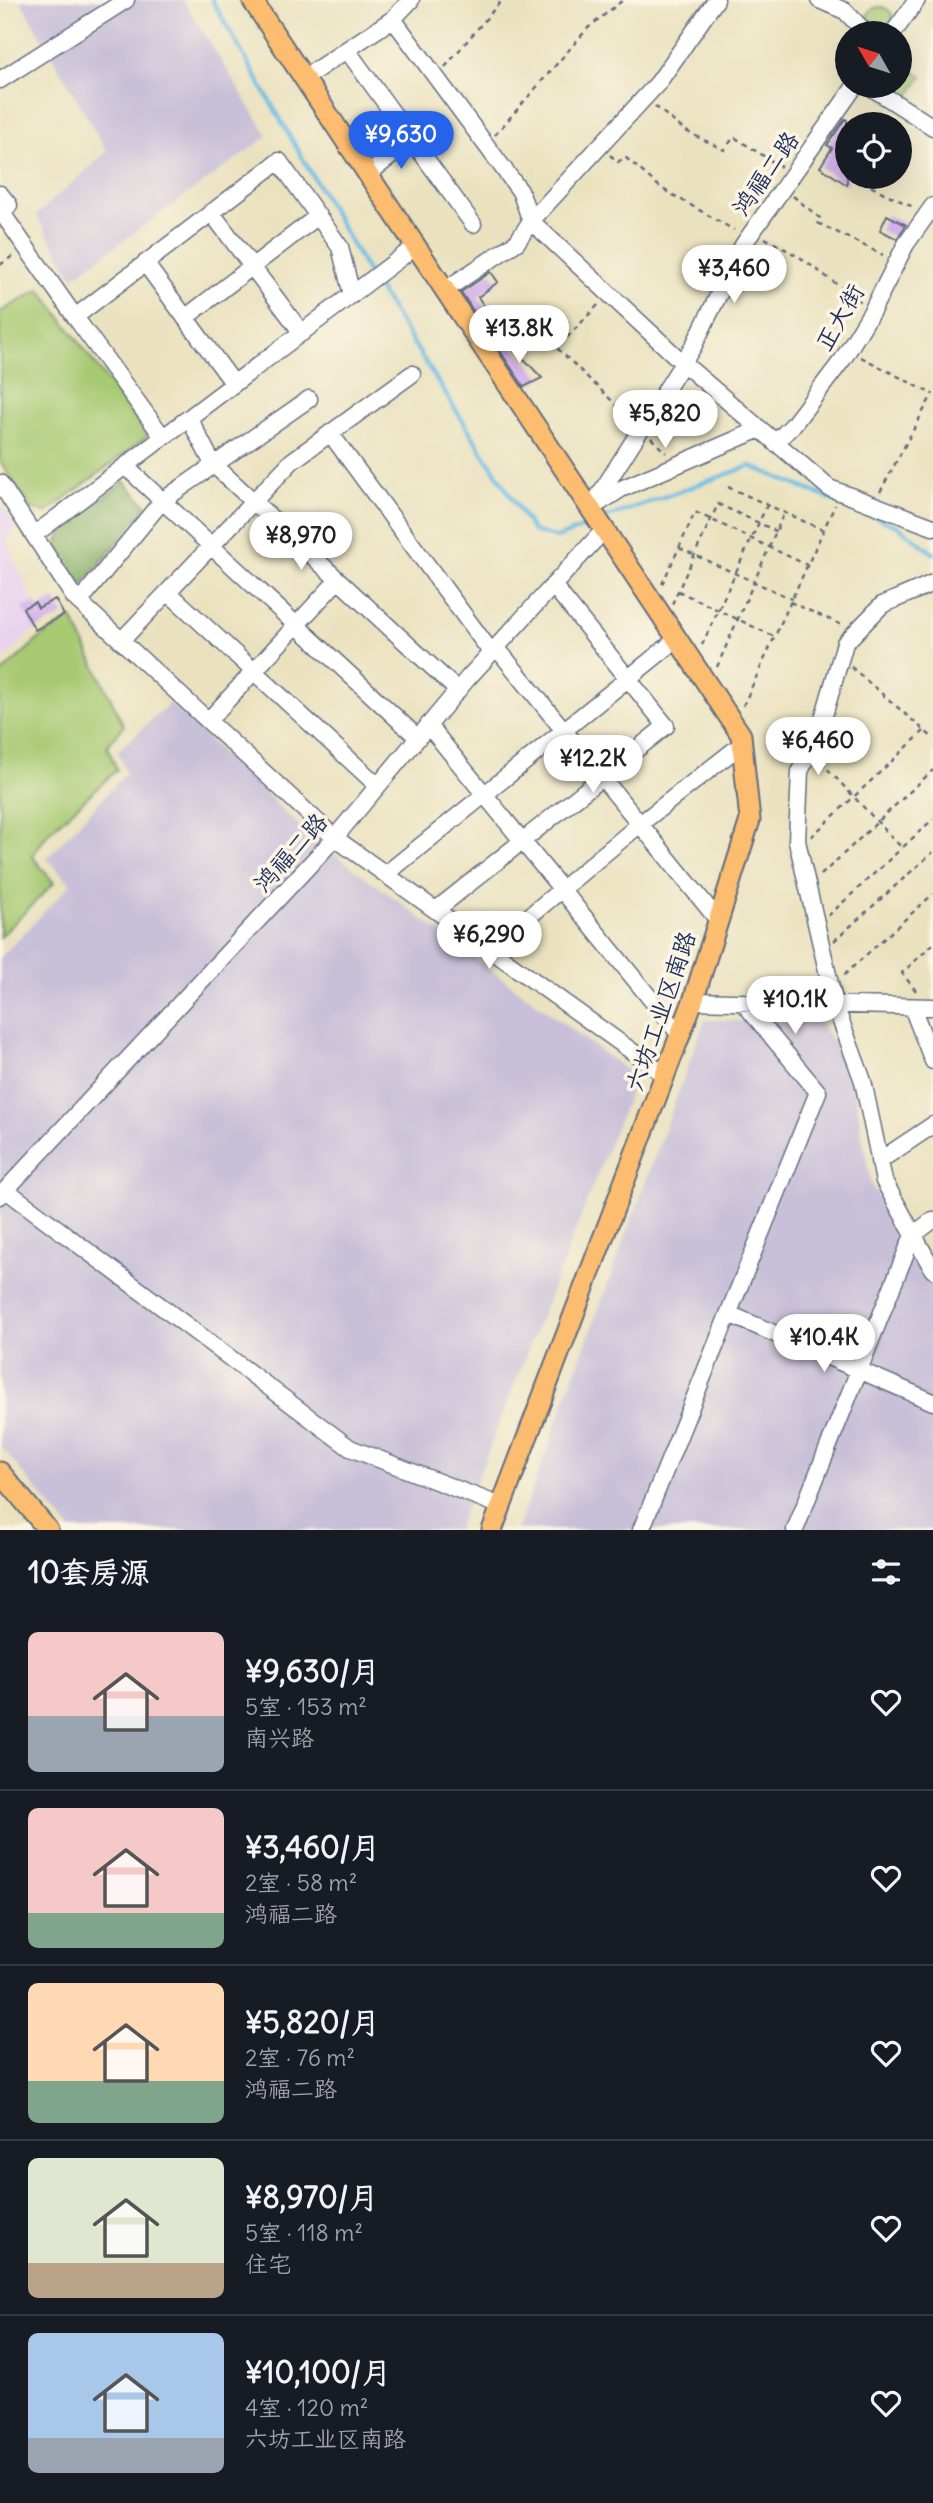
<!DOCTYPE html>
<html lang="zh">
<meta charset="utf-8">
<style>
:root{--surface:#171b24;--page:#242831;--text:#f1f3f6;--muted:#9ea1a6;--line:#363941;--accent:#2563eb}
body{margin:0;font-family:Delius,"LXGW WenKai TC",sans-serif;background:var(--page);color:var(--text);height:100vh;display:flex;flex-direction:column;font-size:26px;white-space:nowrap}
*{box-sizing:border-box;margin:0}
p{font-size:23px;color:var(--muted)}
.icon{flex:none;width:38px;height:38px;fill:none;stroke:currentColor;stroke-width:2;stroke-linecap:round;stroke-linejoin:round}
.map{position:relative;height:1530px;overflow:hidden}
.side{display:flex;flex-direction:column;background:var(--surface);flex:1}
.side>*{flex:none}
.needle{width:46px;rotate:309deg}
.controls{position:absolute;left:835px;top:21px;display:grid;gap:14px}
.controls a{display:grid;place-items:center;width:77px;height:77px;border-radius:50%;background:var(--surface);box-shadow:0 7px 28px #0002;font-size:35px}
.price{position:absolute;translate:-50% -60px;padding:0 16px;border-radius:24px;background:#fff;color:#222;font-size:23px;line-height:46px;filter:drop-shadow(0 2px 4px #0008)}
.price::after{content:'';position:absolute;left:50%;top:42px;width:21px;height:16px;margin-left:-10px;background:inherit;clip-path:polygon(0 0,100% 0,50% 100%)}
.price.current{background:var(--accent);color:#fff}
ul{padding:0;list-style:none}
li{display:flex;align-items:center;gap:21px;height:175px;padding:0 28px}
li+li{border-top:2px solid var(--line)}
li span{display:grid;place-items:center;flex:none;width:196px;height:140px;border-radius:10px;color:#555}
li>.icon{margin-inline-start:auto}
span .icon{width:84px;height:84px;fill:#fffc;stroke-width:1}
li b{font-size:30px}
h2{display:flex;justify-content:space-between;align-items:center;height:84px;padding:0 28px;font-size:30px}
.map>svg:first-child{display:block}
</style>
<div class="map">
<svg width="933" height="1530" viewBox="0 0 933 1530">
<rect width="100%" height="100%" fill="#fcf5e5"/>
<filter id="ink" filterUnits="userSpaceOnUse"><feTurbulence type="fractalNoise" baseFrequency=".0143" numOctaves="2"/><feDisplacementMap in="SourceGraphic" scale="14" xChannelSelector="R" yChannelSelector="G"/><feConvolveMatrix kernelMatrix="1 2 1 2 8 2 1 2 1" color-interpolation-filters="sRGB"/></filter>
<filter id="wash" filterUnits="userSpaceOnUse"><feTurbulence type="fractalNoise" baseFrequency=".00686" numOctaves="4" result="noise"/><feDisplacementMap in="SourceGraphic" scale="28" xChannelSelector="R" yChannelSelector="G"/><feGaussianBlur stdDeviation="1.57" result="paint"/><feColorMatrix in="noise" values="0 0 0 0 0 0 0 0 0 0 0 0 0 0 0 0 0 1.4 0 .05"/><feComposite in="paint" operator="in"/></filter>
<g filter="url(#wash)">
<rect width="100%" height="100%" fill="#eae2bf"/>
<path fill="#e7d2ef" d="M0,503L15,525L7,543L42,623L0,662Z"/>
<path fill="#c8bfd8" d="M20,0H183L268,136L73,277L36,215L107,152Z
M170,703L310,836L636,1077L457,1530H71L0,1446V958L71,884L47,858L126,773L118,751Z
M705,1020L820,1022L851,1070L871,1184L933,1291V1530H517Z"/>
<path fill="#a7c972" stroke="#617c68" stroke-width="2" d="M867 20a13 13 0 1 1 26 0a13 13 0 1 1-26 0Z
M900,62L922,76L902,107L869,86H900Z
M40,289L148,436L46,513L31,509L0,461V312Z
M72,618L124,726L107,746L117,770L50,831L32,856L54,883L0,937V674L41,637Z"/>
<path fill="#85ad64" stroke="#506e61" stroke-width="2" d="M124,481L147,506L79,590L55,548L63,531Z"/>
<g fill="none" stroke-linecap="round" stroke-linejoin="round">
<path stroke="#66bae2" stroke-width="4.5" d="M212,0L370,276
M375,283L533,531L557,538L594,523
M602,519L750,466L899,527L933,553"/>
</g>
<g id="blocks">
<path fill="#d2afea" d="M845,119L847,120V185L820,167L832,148L827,145Z
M887,215L906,225L897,239L880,230Z
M491,272L498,282L478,297L493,319L483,326L461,292Z
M508,342L542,378L524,387L498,348Z
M55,599L64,615L35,630L23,608L35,602L38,608Z"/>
</g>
</g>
<g filter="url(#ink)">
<use href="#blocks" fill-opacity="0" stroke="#636e80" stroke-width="2"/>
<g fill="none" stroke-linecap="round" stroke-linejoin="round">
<g stroke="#636e80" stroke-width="19">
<path id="minor" d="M819,0L845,11L866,33
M393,19L520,191L531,221L683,363L829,488L933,527
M893,33L917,0
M347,50L473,224
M304,78L393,19L411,0
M0,80L126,0
M869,86L933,127
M368,174L412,140
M0,194L9,205L2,213L75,317
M211,212L302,333
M145,263L234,384
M445,290L517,242L531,221L658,83L716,0
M185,318L318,216
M189,418L213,464L457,690
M330,433L491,652
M163,437L75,317L279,161L340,247L352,295
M775,443L792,426L843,359L872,311L906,244L933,206
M125,466L418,738
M0,483L74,597L335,838L665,1075
M596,505L621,489L760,429
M591,508L693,347L743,245L855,86
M34,535L416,246
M933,583L882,605L845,643L818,736L800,771L797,841L835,1005L863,1081L884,1181L933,1270
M168,592L378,786
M79,602L162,501L309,399
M121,641L292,461L412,374
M496,647L718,920
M208,721L337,581
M428,725L680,1035
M386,874L677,639
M436,910L666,726L553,585
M490,949L640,824L742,744
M693,1001L933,1007
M912,1007L933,1061
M879,1161L933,1125
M6,1190L350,1448L501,1506
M0,1196L331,842L468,678L604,530
M729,1314L933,1402
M641,1530L818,1092L743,1002
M795,1530L913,1235L933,1220"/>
</g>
<g stroke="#636e80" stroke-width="23">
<path id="major" d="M252,0L741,735L750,820L693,1001L492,1530
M0,1472L48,1530"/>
</g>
<path stroke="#636e80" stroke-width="2.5" stroke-dasharray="5 5" stroke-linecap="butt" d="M445,67L502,0
M655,106L684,130L724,150L734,137L781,167
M495,135L588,28L623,0
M610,155L618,162L625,157L661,188L734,230
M862,182L915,208
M793,196L820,218L818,223L883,255
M765,238L801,258L861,302
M0,265L14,255
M598,305L557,348L631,419
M861,357L932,394
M651,438L666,453
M728,487L823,530
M880,492L933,393
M679,548L695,512L807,565
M662,584L679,548L792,599
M678,591L775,637
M790,602L842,625
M672,604L718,504L776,531
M702,645L767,505
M717,667L784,513
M851,667L933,738
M743,706L835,505
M821,762L902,848L933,819
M811,837L924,731
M821,875L933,770
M828,916L902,848
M834,941L933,852
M844,975L933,894
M916,991L902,973L933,944"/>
<use href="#minor" stroke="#fff" stroke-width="16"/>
<use href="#major" stroke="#fcbd6f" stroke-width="19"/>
</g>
</g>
<g text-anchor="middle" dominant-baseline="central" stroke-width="7" stroke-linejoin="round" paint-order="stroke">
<g font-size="24" fill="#1b2f5e" stroke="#fcf5e5">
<text transform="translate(765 173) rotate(-55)">鸿福二路</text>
<text transform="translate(839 317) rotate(-60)">正大街</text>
<text transform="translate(290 852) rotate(-48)">鸿福二路</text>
<text transform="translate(660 1011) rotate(-71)">六坊工业区南路</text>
</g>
</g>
</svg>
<div class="controls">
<a><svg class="needle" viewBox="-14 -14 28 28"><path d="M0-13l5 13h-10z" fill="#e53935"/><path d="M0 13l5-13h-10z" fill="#9ea1a6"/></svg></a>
<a><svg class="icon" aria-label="locate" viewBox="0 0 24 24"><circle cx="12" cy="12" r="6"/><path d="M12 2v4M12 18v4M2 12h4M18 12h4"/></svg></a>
</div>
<b class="price current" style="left:401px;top:171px">¥9,630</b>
<b class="price" style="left:734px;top:305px">¥3,460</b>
<b class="price" style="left:519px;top:365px">¥13.8K</b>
<b class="price" style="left:665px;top:450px">¥5,820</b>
<b class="price" style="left:301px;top:572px">¥8,970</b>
<b class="price" style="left:818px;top:777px">¥6,460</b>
<b class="price" style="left:593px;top:795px">¥12.2K</b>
<b class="price" style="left:489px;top:971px">¥6,290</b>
<b class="price" style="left:795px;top:1036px">¥10.1K</b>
<b class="price" style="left:824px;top:1374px">¥10.4K</b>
</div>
<section class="side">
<h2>10套房源<svg class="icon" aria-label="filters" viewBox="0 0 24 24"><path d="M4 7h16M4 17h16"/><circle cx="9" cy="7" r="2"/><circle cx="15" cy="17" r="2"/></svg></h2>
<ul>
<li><span style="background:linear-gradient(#f6c9c9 60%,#9aa5b1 0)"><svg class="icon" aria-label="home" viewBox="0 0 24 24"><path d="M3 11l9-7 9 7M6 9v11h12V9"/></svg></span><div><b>¥9,630/月</b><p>5室 · 153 m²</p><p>南兴路</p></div><svg class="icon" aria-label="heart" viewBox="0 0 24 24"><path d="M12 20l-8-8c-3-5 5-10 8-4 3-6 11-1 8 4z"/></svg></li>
<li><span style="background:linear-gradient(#f6c9c9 75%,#7fa58c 0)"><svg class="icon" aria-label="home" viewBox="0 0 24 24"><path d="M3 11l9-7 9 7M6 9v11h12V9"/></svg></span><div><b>¥3,460/月</b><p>2室 · 58 m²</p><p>鸿福二路</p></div><svg class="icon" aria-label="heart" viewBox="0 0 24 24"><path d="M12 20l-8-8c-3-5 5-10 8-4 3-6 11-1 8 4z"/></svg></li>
<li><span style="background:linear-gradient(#ffd9b3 70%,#7fa58c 0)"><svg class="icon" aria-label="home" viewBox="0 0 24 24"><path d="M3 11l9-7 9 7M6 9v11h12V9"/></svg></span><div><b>¥5,820/月</b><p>2室 · 76 m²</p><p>鸿福二路</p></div><svg class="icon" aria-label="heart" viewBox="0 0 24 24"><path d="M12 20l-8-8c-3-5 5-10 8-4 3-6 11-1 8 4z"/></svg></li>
<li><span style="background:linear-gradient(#dfe7d0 75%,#b9a48a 0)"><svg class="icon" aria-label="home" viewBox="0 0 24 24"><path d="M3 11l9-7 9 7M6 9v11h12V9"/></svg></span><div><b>¥8,970/月</b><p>5室 · 118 m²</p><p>住宅</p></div><svg class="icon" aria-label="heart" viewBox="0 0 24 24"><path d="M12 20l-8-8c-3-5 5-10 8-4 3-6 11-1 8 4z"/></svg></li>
<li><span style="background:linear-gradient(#a9c7e8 75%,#9aa5b1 0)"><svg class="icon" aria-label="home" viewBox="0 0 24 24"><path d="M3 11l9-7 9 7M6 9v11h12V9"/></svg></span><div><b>¥10,100/月</b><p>4室 · 120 m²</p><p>六坊工业区南路</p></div><svg class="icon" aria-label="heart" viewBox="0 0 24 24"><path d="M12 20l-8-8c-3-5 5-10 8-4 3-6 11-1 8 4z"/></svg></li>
</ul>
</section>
